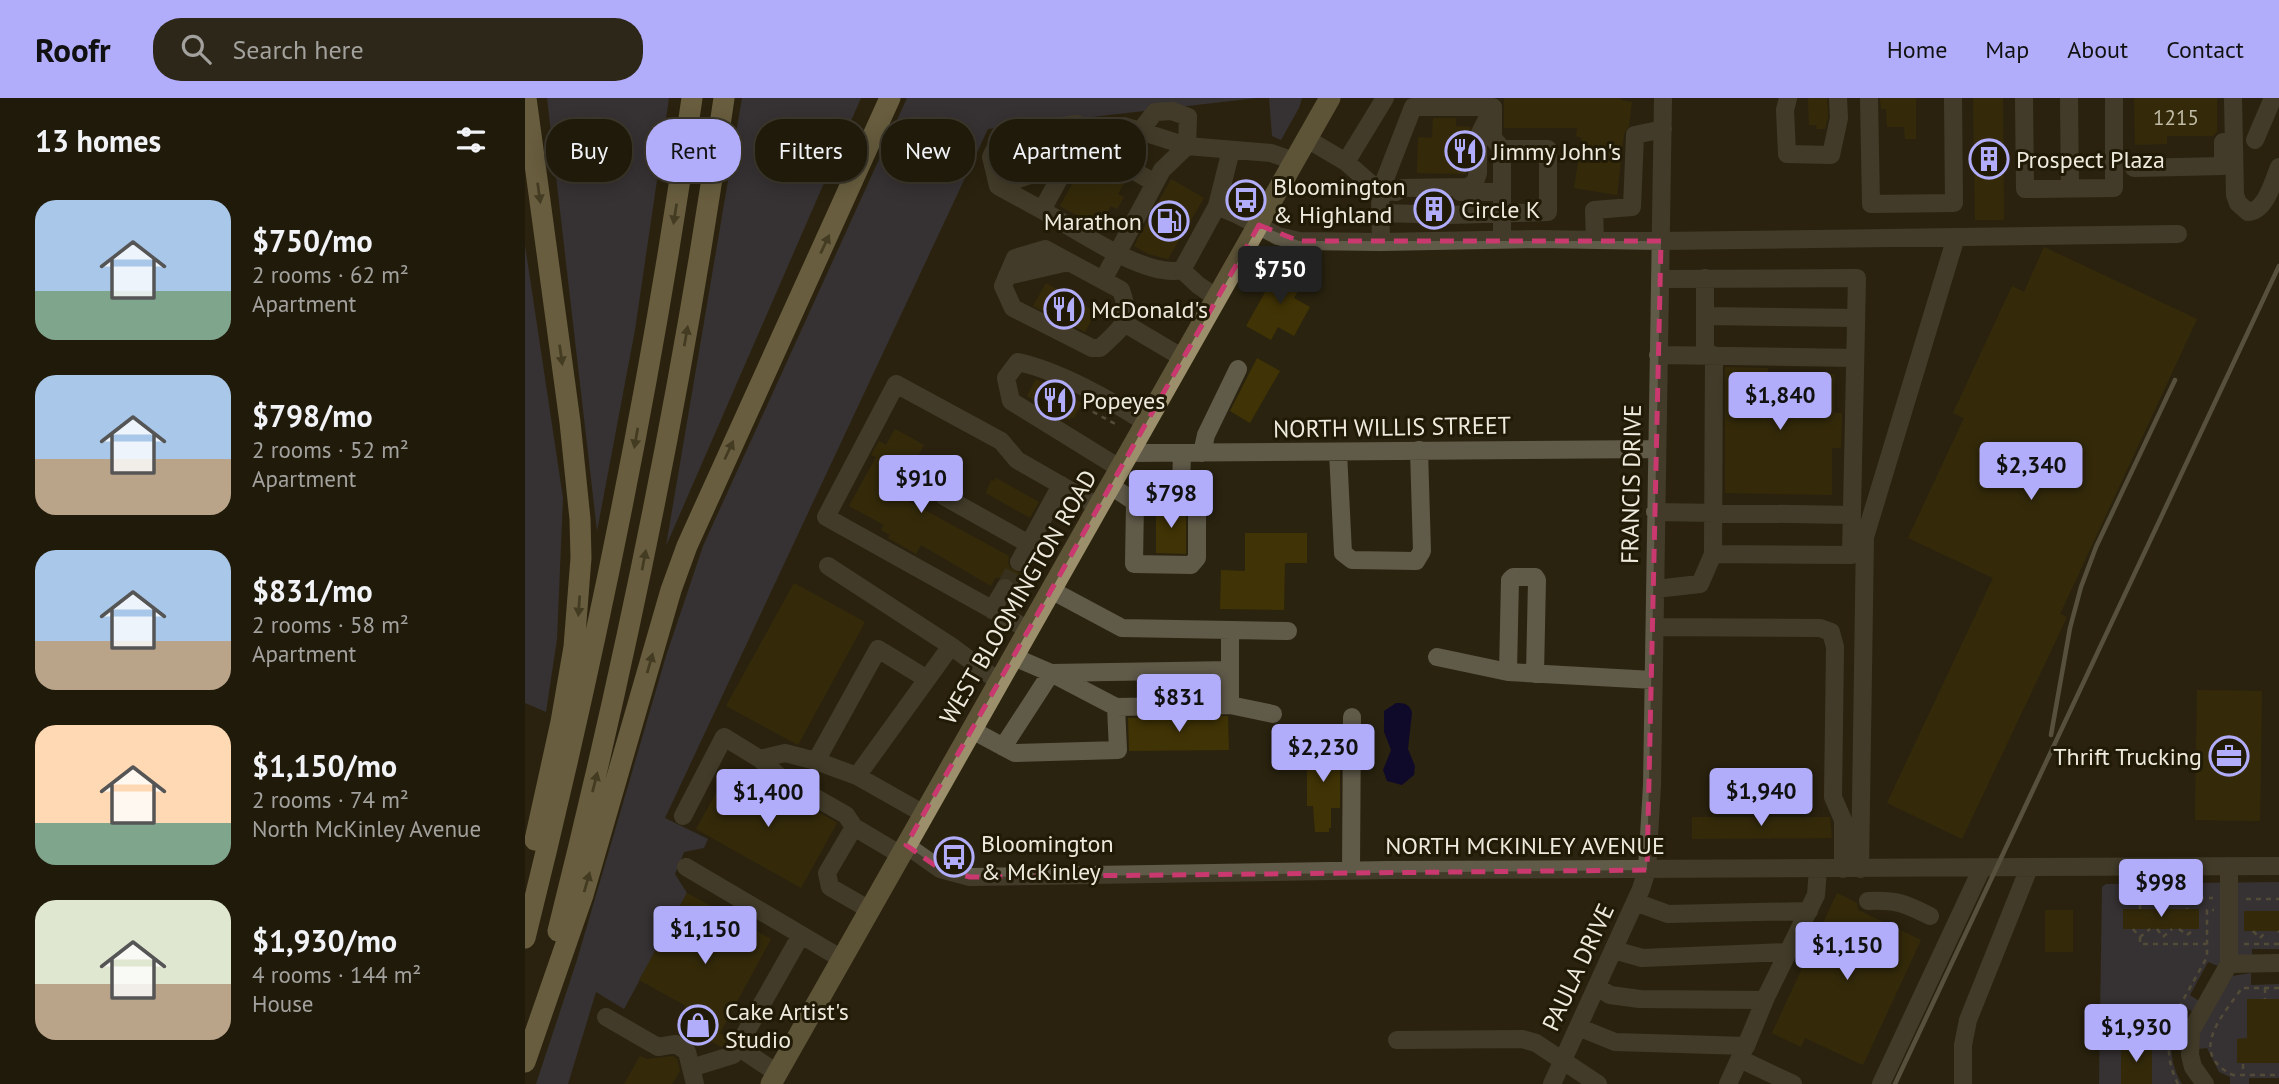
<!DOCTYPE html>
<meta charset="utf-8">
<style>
:root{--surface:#201a0b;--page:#2d2719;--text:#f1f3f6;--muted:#a2a19d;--line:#3d382c;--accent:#b1adfa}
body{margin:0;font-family:"PT Sans",sans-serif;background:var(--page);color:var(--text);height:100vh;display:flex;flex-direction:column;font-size:26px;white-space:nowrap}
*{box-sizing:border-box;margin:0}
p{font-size:23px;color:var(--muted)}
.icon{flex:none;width:38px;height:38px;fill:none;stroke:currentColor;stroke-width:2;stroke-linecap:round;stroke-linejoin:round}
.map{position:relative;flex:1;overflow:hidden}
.details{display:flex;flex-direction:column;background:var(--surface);width:525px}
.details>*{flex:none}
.top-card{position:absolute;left:21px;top:21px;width:665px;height:63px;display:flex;gap:14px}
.price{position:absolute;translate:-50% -60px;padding:0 16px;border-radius:7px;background:var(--accent);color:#111;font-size:23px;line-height:46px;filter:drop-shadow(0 2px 4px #0008)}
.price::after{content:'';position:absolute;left:50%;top:42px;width:21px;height:16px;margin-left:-10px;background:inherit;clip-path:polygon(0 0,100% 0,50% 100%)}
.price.selected{background:#222;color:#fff}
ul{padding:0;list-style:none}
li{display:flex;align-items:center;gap:21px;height:175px;padding:0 35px}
li span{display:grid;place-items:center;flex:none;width:196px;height:140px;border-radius:21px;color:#555}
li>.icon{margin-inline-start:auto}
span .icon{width:84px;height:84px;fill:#fffc;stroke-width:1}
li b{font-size:30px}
h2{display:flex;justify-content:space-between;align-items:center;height:84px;padding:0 35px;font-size:30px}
.tag{padding:0 24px;border-radius:28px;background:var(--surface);box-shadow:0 4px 18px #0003,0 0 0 2px var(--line);font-size:24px;line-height:63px}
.tag.selected{background:var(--accent);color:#111}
header{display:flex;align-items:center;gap:42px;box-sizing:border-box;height:98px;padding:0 35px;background:var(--accent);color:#111}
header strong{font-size:33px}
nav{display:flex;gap:38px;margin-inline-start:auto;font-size:24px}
.search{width:490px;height:63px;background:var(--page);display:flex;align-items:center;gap:18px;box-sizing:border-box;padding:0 24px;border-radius:28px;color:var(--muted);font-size:26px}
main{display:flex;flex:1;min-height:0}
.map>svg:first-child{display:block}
</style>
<header>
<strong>Roofr</strong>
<div class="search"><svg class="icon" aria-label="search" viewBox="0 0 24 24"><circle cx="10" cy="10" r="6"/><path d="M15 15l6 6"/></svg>Search here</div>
<nav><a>Home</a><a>Map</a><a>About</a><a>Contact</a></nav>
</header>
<main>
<section class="details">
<h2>13 homes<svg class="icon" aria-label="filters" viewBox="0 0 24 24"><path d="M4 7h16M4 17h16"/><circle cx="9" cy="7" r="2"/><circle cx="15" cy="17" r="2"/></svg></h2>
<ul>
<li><span style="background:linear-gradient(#a9c7e8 65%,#7fa58c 0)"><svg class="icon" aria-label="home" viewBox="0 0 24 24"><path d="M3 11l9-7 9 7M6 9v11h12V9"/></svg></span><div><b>$750/mo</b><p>2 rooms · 62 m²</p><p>Apartment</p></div></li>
<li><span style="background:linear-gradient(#a9c7e8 60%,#b9a48a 0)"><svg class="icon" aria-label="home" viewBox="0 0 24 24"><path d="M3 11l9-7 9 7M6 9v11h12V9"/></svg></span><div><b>$798/mo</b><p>2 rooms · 52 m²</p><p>Apartment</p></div></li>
<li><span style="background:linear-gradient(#a9c7e8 65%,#b9a48a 0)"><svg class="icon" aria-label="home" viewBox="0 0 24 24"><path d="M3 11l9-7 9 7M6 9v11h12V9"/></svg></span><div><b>$831/mo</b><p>2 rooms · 58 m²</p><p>Apartment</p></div></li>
<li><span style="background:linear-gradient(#ffd9b3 70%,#7fa58c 0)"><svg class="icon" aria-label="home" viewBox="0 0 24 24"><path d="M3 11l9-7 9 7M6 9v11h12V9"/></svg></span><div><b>$1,150/mo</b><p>2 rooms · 74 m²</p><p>North McKinley Avenue</p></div></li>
<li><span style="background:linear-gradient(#dfe7d0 60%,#b9a48a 0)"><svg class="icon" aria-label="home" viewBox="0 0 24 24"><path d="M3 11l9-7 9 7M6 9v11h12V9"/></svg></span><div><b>$1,930/mo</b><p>4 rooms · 144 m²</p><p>House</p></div></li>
</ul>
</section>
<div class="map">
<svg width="1754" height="986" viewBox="0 0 1754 986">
<rect width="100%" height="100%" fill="#2a230f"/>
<path fill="#45445d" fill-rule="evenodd" d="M22,0H144L110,232L72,433Z
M217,0H336L141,448Z
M382,0H732L463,31L140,720L183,741L179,750L159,754L150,776L162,795L99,911L71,894L43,986H11L52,862L141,558L178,448Z
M744,0H777L774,10L756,42L747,38Z
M0,147L38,400L32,541L21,614L0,605Z
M1754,784V813L1719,814V833H1754V851H1727V860L1693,868L1683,864L1665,897L1674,903L1668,914L1659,909C1643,934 1642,961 1657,986H1627V946H1596V986H1574L1577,789L1581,786ZM1598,811H1674V830L1599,831Z
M1726,875V887L1754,886V940L1712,941V965H1754V980H1724V986H1705V979L1694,974L1682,950L1672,951L1676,929L1707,878Z"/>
<path fill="#100a2a" d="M871,605C880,605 885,606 887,615L883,651L890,668L889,677L877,687L862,683L858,672L866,652L859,634V613Z"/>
<path fill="#403305" d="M979,0H1096V2L1107,4L1104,28L1099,36L1092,97L1049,90L1057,40L1051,38L1052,30H979Z
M1283,0H1302L1303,19L1300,31H1292L1291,27H1284Z
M1355,0H1391V41H1380L1379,29H1362L1361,11H1356Z
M1448,0H1478L1479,122H1450Z
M1609,0H1692V34L1688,38H1642V46L1610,47Z
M908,20H931V28L946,29L942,39L941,76L892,75L893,39L907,40Z
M513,25L512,31L514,37L524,41L535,40V43L524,44L526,53L487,58V56L495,50L496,44L495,39L491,34L484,33V28Z
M565,53L579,60L588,73L601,82L593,96L599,99L592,111L586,108L574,130L535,108Z
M646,81L679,100L643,161L623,156L609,148Z
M1519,149L1672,221L1535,516L1542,519L1437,741L1362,705L1468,480L1383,440L1439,320L1428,315L1487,188L1499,194Z
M755,168L779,182L769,200L785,209L769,238L753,229L746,242L721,228Z
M521,185L571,214L560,234L508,208Z
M732,260L755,273L725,325L705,313Z
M1200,269L1243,270V274L1310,276L1309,315H1317L1316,350H1307V397L1200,395Z
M511,281L557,305L549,320L546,319L545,322L534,316L533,318L502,298Z
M370,331L399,347L372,397L484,458L483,465L485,470L495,475L490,484L481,479L470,480L466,488L396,447L391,456L363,440L365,437L356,432L359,427L324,408L351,359L346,357L354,343L361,347Z
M471,380L514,404L505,420L461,395L466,382L469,383Z
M631,408H661V456L631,455Z
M720,435H782V465H760L759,512L695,511L696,472L720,473Z
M269,485L340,524L273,647L201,608Z
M1672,592L1737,593L1735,723L1670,722Z
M703,618L704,652L604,653L603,620Z
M782,648H815V710H806V730H804V734H790L788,708H782Z
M201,677L242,701L249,689L312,725L276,790L171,731Z
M1167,719H1305L1307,740L1167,741Z
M162,795L246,841L195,935L204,941L200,947L196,949L152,924L161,908L114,882Z
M1312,795L1332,805L1333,812L1396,842L1338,967L1280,940L1276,949L1247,935Z
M1598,811H1674V831H1598Z
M1520,812H1548V854H1520Z
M1719,813H1754V833H1719Z
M1722,901H1754V965H1712V941L1722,940Z
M1596,946H1627V986H1596Z
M115,958L122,961L148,958L152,961L155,973L147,986H99Z"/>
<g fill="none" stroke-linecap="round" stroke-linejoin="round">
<path stroke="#47412e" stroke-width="18" stroke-dasharray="18 9" stroke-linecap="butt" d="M484,34L523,30
M628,113L661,132
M893,116L924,117
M480,490L494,464"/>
<path stroke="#817c6b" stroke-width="2.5" stroke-dasharray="5 5" stroke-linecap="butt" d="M559,309L594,328
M1662,800V811
M1721,801H1754
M1615,811V800H1688
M1639,811V800
M1608,831L1615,839L1625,831
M1632,831L1638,839L1647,831
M1654,831L1662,837L1670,831
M1728,833L1735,840L1742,833
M1753,833L1754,834
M1615,839V846H1681
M1719,846H1754
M1740,890V901
M1754,890H1717C1699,916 1661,955 1708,977H1754
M1718,966V977
M1653,986C1642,965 1642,945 1647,922L1682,859V812H1689"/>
<path stroke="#605a49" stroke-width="18" d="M1263,0L1260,12L1262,56L1306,57L1314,20L1313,0
M1344,0L1346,106L1429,105L1428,0
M1499,0L1500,91L1589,90V0
M1544,0L1545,91
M1708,0L1710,97L1713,105L1723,114C1741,113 1748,84 1754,69
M968,12V40L977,51V142
M523,30L552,26L565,32
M559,40L575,44L587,52L597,66L630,85
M782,41L821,64L860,0
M1730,42L1748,0
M485,44L470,51L466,59L473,88L517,112L551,50L565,32L599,28L662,48L663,19L647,13L630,14L615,33
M821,64L855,94L888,9H968L953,39V75L950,84L943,89L878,90L871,94
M1609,70L1698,68V44
M473,88L543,64
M935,94H977
M692,108L706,52
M517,112C548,130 622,181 657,172
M855,115L893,116
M924,117L1023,114V51H977
M1070,142L1069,112L1107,109L1110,37L1138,31
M856,144L855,94H865
M520,151L596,192C608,225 597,229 575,250H567L488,210L478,188L490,160Z
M482,178L543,164
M1135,181L1332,180L1326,457L1188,456L1189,257
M578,182L637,72L662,48L746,55L769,63
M692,200L673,187L657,172L692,108L713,117L753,138L774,143L856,144L1012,141L1136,143L1653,136
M1180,218L1331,220
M599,225L658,260
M1133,257L1330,260
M1180,257V180
M813,354L818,455L827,462L891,463L897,453L894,352
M604,355L1131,351
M677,355L681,337L713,271
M596,371L486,303L481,280L493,264C534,273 586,302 621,325
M586,388L610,404L609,466L666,467L672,460V401L663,391L629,389L610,404
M656,390L657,355
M420,399L504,446L536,387
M1130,414L1327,417
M494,464L504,446
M303,468L426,548
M1130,491L1175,486L1188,456
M526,492L597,530L763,533
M467,512L480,490
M1130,529L1295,530L1306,534L1310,549L1308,699L1318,722V771
M504,532L301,419L371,286L476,343L492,362L574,409
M489,559L526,575L591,609L705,607V532
M912,559L983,574L1128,582
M983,574L985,482L988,479H1010L1012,482L1010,576
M705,607L748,616
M447,632L490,655L593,652L591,609
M478,649L526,575L705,572
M235,661L256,680L321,717L329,729L376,757
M291,663L353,551L402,581
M399,716L332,678L426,548L473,583
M158,718L199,639L235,661L260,655L291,663L332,678
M329,729L302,775L305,789L345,812
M381,747L415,771L445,779L864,772L1754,768
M161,769L317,861
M1335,771L1340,439L1431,139
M826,773L827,619
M1343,803C1372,802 1379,805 1405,818
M1110,804L1143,816L1284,813
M1089,852L1117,860L1263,854
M1704,866L1754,865
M1072,889L1085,897L1115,901L1240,902
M81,919L133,949L151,946L162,954L170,986
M1053,929L1090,944L1221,948L1241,899L1291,797L1293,771
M872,942L997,941L1011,945L1073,986
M213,949L252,975
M1215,961L1268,986
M166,970L208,957L276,837
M1027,986L1116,791L1122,772L1127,687L1138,0
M1203,986L1219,951
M1356,986L1457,770
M1438,986V947L1443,922L1504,770
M1680,986L1668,969L1665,957L1666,933L1704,866V768"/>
<path stroke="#9c906c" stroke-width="21" d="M246,986L805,0"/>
<path stroke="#b4a579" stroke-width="21" d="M1,0L45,324L55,421L56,460L49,549L36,624L10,742
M33,833C102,558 159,281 199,0
M0,840C69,563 127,283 167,0
M0,964L58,797L146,492L162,448L365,0"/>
<path stroke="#8d8877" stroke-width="4.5" d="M1526,637L1545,530L1556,489L1571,449L1650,282
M1370,986L1754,168"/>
</g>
<defs><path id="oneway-solid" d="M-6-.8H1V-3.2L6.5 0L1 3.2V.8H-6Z" transform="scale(1.75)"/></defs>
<g fill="#63593a">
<use href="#oneway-solid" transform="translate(14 95) rotate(82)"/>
<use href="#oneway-solid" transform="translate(150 116) rotate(99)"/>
<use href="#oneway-solid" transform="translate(300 146) rotate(-65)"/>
<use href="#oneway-solid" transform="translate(161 238) rotate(-80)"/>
<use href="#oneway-solid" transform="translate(36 257) rotate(82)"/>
<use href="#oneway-solid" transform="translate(111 340) rotate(100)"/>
<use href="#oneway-solid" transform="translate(204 352) rotate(-65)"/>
<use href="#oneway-solid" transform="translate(119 462) rotate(-79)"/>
<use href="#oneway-solid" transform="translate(54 508) rotate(94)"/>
<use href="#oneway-solid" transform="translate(125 565) rotate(-74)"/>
<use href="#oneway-solid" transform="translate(70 684) rotate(-76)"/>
<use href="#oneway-solid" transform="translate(62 784) rotate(-74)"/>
</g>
<path d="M0 0H1754V986H0ZM734,127L774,143H1136L1122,772L445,779L415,771L381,747Z" fill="#2a230f" fill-opacity=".55" fill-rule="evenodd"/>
<path fill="none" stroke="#c9386e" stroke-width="5" stroke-dasharray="14 9" stroke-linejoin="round" d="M734,127L774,143H1136L1122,772L445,779L415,771L381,747Z"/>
<defs>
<g id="restaurant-ring" transform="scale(2.0125)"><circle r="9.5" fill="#201a06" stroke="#b1adfa" stroke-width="1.5"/><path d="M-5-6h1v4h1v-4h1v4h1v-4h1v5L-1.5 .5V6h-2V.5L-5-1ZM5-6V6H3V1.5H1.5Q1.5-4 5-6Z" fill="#b1adfa"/></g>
<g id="building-ring" transform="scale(2.0125)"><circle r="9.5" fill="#201a06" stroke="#b1adfa" stroke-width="1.5"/><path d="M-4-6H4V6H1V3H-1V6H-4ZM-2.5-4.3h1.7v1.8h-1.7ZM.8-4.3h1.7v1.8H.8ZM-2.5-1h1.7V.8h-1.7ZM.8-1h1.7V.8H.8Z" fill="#b1adfa"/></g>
<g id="bus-ring" transform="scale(2.0125)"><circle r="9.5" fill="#201a06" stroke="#b1adfa" stroke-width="1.5"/><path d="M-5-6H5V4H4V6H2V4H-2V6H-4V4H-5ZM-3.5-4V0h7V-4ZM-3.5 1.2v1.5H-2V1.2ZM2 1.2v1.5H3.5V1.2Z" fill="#b1adfa"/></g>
<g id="fuel-ring" transform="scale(2.0125)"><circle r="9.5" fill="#201a06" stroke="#b1adfa" stroke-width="1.5"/><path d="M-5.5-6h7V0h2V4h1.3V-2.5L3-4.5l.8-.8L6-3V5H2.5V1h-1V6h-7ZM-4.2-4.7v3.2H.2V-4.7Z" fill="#b1adfa"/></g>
<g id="office-ring" transform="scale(2.0125)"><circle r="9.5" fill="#201a06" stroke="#b1adfa" stroke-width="1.5"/><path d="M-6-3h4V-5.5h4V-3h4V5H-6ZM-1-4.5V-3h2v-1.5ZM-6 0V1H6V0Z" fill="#b1adfa"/></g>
<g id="shop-ring" transform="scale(2.0125)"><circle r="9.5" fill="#201a06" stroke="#b1adfa" stroke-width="1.5"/><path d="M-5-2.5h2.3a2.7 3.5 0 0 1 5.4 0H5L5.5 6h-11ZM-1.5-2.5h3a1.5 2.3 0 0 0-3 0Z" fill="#b1adfa"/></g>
</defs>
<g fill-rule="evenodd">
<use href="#restaurant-ring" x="940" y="53"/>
<use href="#building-ring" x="1464" y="61"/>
<use href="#bus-ring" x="721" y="102"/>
<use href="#building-ring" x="909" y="111"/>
<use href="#fuel-ring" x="644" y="123"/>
<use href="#restaurant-ring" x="539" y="211"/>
<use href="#restaurant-ring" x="530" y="302"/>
<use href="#office-ring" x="1704" y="658"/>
<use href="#bus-ring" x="429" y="759"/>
<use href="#shop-ring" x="173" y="927"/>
</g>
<g text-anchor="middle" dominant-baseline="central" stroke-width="6" stroke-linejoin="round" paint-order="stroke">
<g font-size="21" fill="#c2bca7">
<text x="1651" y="19">1215</text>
</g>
<g font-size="24" fill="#eeeadd" stroke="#201a06" text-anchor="start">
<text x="967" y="53">Jimmy John's</text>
<text x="1491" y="61">Prospect Plaza</text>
<text x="748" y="88">Bloomington<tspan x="748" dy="28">&amp; Highland</tspan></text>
<text x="936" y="111">Circle K</text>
<text x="617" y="123" text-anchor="end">Marathon</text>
<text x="566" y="211">McDonald's</text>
<text x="557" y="302">Popeyes</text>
<text x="1677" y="658" text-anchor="end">Thrift Trucking</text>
<text x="456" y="745">Bloomington<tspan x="456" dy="28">&amp; McKinley</tspan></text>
<text x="200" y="913">Cake Artist's<tspan x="200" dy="28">Studio</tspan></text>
</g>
<g font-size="24" fill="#eeeadd" stroke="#201a06">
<text transform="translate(867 329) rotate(-1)">NORTH WILLIS STREET</text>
<text transform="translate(1106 386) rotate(-89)">FRANCIS DRIVE</text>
<text transform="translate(493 499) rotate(-60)">WEST BLOOMINGTON ROAD</text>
<text x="1000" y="747">NORTH MCKINLEY AVENUE</text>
<text transform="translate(1053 869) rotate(-65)">PAULA DRIVE</text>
</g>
</g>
</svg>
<b class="price selected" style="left:755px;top:208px">$750</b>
<b class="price" style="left:1255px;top:334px">$1,840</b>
<b class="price" style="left:1506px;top:404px">$2,340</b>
<b class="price" style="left:396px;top:417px">$910</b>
<b class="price" style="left:646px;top:432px">$798</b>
<b class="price" style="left:654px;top:636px">$831</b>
<b class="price" style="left:798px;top:686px">$2,230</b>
<b class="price" style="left:1236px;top:730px">$1,940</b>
<b class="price" style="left:243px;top:731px">$1,400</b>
<b class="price" style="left:1636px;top:821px">$998</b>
<b class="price" style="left:180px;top:868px">$1,150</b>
<b class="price" style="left:1322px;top:884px">$1,150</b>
<b class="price" style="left:1611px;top:966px">$1,930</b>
<div class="top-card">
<a class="tag">Buy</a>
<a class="tag selected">Rent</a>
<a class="tag">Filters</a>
<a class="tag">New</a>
<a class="tag">Apartment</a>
</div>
</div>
</main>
